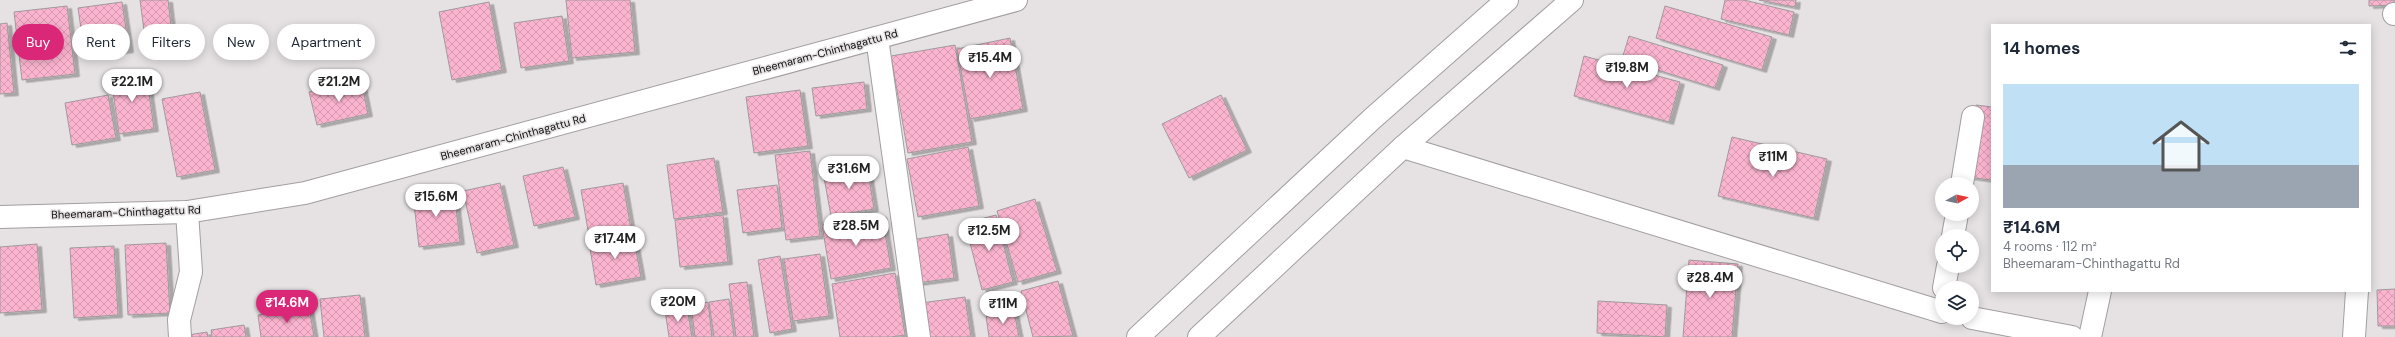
<!DOCTYPE html>
<meta charset="utf-8">
<style>
:root{--surface:#fff;--page:#f6f6f7;--text:#1f2937;--muted:#747a83;--accent:#db2777}
body{margin:0;font-family:"DM Sans",sans-serif;background:var(--page);color:var(--text);height:100vh;display:flex;flex-direction:column;font-size:15px;white-space:nowrap}
*{box-sizing:border-box;margin:0}
p{font-size:13px;color:var(--muted)}
.icon{flex:none;width:22px;height:22px;fill:none;stroke:currentColor;stroke-width:2;stroke-linecap:round;stroke-linejoin:round}
.map{position:relative;flex:1;overflow:hidden}
.side{position:absolute;left:1991px;top:24px;width:380px;height:268px;display:flex;flex-direction:column;background:var(--surface);border-radius:0px;box-shadow:0 2px 10px #0003}
.side>*{flex:none}
.top-card{position:absolute;left:12px;top:24px;width:380px;height:36px;display:flex;gap:8px}
.needle{width:26px;rotate:82deg}
.controls{position:absolute;left:1935px;top:177px;display:grid;gap:8px}
.controls a{display:grid;place-items:center;width:44px;height:44px;border-radius:50%;background:var(--surface);box-shadow:0 2px 10px #0003;font-size:20px}
.price{position:absolute;translate:-50% -34px;padding:0 9px;border-radius:14px;background:#fff;color:#222;font-size:13px;line-height:26px;filter:drop-shadow(0 1px 2px #0008)}
.price::after{content:'';position:absolute;left:50%;top:24px;width:12px;height:9px;margin-left:-6px;background:inherit;clip-path:polygon(0 0,100% 0,50% 100%)}
.price.on{background:var(--accent);color:#fff}
ul{padding:0;list-style:none}
li{display:grid;align-content:center;gap:8px;height:212px;padding:0 12px}
li span{display:grid;place-items:center;height:124px;border-radius:0px;color:#555}
li>.icon{margin-inline-start:auto}
span .icon{width:72px;height:72px;fill:#fffc;stroke-width:1}
li b{font-size:17px}
h2{display:flex;justify-content:space-between;align-items:center;height:48px;padding:0 12px;font-size:17px}
.tag{padding:0 14px;border-radius:18px;background:var(--surface);box-shadow:0 2px 10px #0003;font-size:14px;line-height:36px}
.tag.on{background:var(--accent);color:#fff}
.map>svg:first-child{display:block}
</style>
<div class="map">
<svg width="2395" height="337" viewBox="0 0 2395 337">
<defs>
<pattern id="building-cross-hatch" width="8" height="8" patternUnits="userSpaceOnUse"><rect width="8" height="8" fill="#fbb4cf"/><path d="M0 0l8 8M0 8l8-8" fill="none" stroke="#d69ab1"/></pattern>
<filter id="shadow"><feDropShadow dx="4.5" dy="2.5" stdDeviation="0" flood-color="#0004"/></filter>
</defs>
<rect width="100%" height="100%" fill="#e6e2e3"/>
<path fill="url(#building-cross-hatch)" stroke="#9f9a9c" filter="url(#shadow)" d="M140,0H168L172,34L145,38Z
M566,0H630L635,52L572,58Z
M1725,0H1744L1794,12L1789,35L1721,19Z
M1759,0H1796L1795,7Z
M2369,0H2395V5L2369,6Z
M122,2L129,50L85,56L78,8Z
M489,2L502,70L452,80L439,12Z
M67,6L75,74L22,80L14,12Z
M1665,6L1772,37L1762,70L1656,38Z
M562,16L569,61L521,68L514,23Z
M7,23L14,93L0,94V24Z
M1629,36L1723,65L1715,88L1622,59Z
M1010,38L1023,109L970,119L957,49Z
M955,45L972,142L908,153L891,56Z
M1584,56L1680,82L1669,122L1574,96Z
M146,72L154,129L119,134L111,77Z
M361,80L368,114L317,125L309,92Z
M864,82L867,109L816,116L812,88Z
M800,90L808,146L754,153L746,97Z
M200,92L215,170L177,177L162,99Z
M108,95L116,138L72,145L65,103Z
M1221,95L1247,150L1189,178L1162,124Z
M1976,105L1992,107V180L1967,177Z
M1732,137L1827,159L1814,218L1718,196Z
M968,147L979,206L918,217L907,159Z
M810,151L820,236L786,240L775,155Z
M714,158L723,212L674,219L667,165Z
M867,165L874,209L831,216L823,172Z
M563,167L575,217L534,226L523,176Z
M500,183L514,245L477,253L463,191Z
M623,183L631,229L589,236L581,190Z
M777,185L782,228L743,233L737,190Z
M454,190L460,242L419,247L413,195Z
M1035,199L1057,271L1018,282L997,211Z
M723,215L728,262L680,267L675,220Z
M882,215L891,268L831,279L822,225Z
M996,215L1013,282L982,290L965,223Z
M633,234L641,277L596,285L589,242Z
M948,234L954,278L917,283L911,240Z
M166,243L170,313L128,315L125,245Z
M37,244L42,310L0,313V247Z
M114,246L118,315L74,318L70,248Z
M820,254L829,316L793,321L784,259Z
M780,256L792,329L770,333L758,260Z
M1689,260L1738,264L1732,337H1683Z
M895,273L905,335L891,337H840L832,284Z
M1058,281L1073,336L1033,337L1021,291Z
M747,282L754,337H736L729,284Z
M2395,289V326H2378L2377,290Z
M360,295L365,337H324L320,299Z
M965,297L971,337H926L921,303Z
M729,299L734,337H714L709,302Z
M1598,301L1667,305L1665,337L1597,333Z
M708,302L712,337H695L691,305Z
M309,307L314,337H261L258,315Z
M687,307L692,337H669L665,310Z
M1014,311L1019,337H989L986,316Z
M244,325L246,337H212L211,330Z
M207,332L208,337H188V335Z"/>
<g fill="none" stroke-linecap="round" stroke-linejoin="round">
<g stroke="#a39ea0" stroke-width="24">
<path id="minor" d="M2394,14H2395
M877,38L919,337
M1403,147L1942,312
M1962,184L1973,117
M1953,236L1957,214
M1944,288L1948,266
M1972,318L2072,337
M180,337L179,320L191,272L187,212
M2090,337L2100,291
M2354,337L2357,291"/>
</g>
<g stroke="#a39ea0" stroke-width="24">
<path id="tertiary" d="M0,217L187,212L305,193L1016,0"/>
</g>
<g stroke="#a39ea0" stroke-width="24">
<path id="trunk" d="M1138,337L1373,118L1507,0
M1199,337L1403,147L1572,0"/>
</g>
<use href="#minor" stroke="#fff" stroke-width="22"/>
<use href="#tertiary" stroke="#fff" stroke-width="22"/>
<use href="#trunk" stroke="#fff" stroke-width="22"/>
</g>
<g text-anchor="middle" dominant-baseline="central" stroke-width="3" stroke-linejoin="round" paint-order="stroke">
<g font-size="11" fill="#100f0f" stroke="#e6e2e3">
<text transform="translate(825 52) rotate(-15)">Bheemaram-Chinthagattu Rd</text>
<text transform="translate(513 137) rotate(-15)">Bheemaram-Chinthagattu Rd</text>
<text transform="translate(126 212) rotate(-2)">Bheemaram-Chinthagattu Rd</text>
</g>
</g>
</svg>
<div class="controls">
<a><svg class="needle" viewBox="-14 -14 28 28"><path d="M0-13l5 13h-10z" fill="#e53935"/><path d="M0 13l5-13h-10z" fill="#747a83"/></svg></a>
<a><svg class="icon" aria-label="locate" viewBox="0 0 24 24"><circle cx="12" cy="12" r="6"/><path d="M12 2v4M12 18v4M2 12h4M18 12h4"/></svg></a>
<a><svg class="icon" aria-label="layers" viewBox="0 0 24 24"><path d="M12 4l9 5-9 5-9-5zM3 14l9 5 9-5"/></svg></a>
</div>
<b class="price" style="left:990px;top:79px">₹15.4M</b>
<b class="price" style="left:1627px;top:89px">₹19.8M</b>
<b class="price" style="left:132px;top:103px">₹22.1M</b>
<b class="price" style="left:339px;top:103px">₹21.2M</b>
<b class="price" style="left:1773px;top:178px">₹11M</b>
<b class="price" style="left:849px;top:190px">₹31.6M</b>
<b class="price" style="left:436px;top:218px">₹15.6M</b>
<b class="price" style="left:856px;top:247px">₹28.5M</b>
<b class="price" style="left:989px;top:252px">₹12.5M</b>
<b class="price" style="left:615px;top:260px">₹17.4M</b>
<b class="price" style="left:1710px;top:299px">₹28.4M</b>
<b class="price" style="left:678px;top:323px">₹20M</b>
<b class="price on" style="left:287px;top:324px">₹14.6M</b>
<b class="price" style="left:1003px;top:325px">₹11M</b>
<div class="top-card">
<a class="tag on">Buy</a>
<a class="tag">Rent</a>
<a class="tag">Filters</a>
<a class="tag">New</a>
<a class="tag">Apartment</a>
</div>
<section class="side">
<h2>14 homes<svg class="icon" aria-label="filters" viewBox="0 0 24 24"><path d="M4 7h16M4 17h16"/><circle cx="9" cy="7" r="2"/><circle cx="15" cy="17" r="2"/></svg></h2>
<ul>
<li><span style="background:linear-gradient(#bfe0f5 65%,#9aa5b1 0)"><svg class="icon" aria-label="home" viewBox="0 0 24 24"><path d="M3 11l9-7 9 7M6 9v11h12V9"/></svg></span><div><b>₹14.6M</b><p>4 rooms · 112 m²</p><p>Bheemaram-Chinthagattu Rd</p></div></li>
</ul>
</section>
</div>
